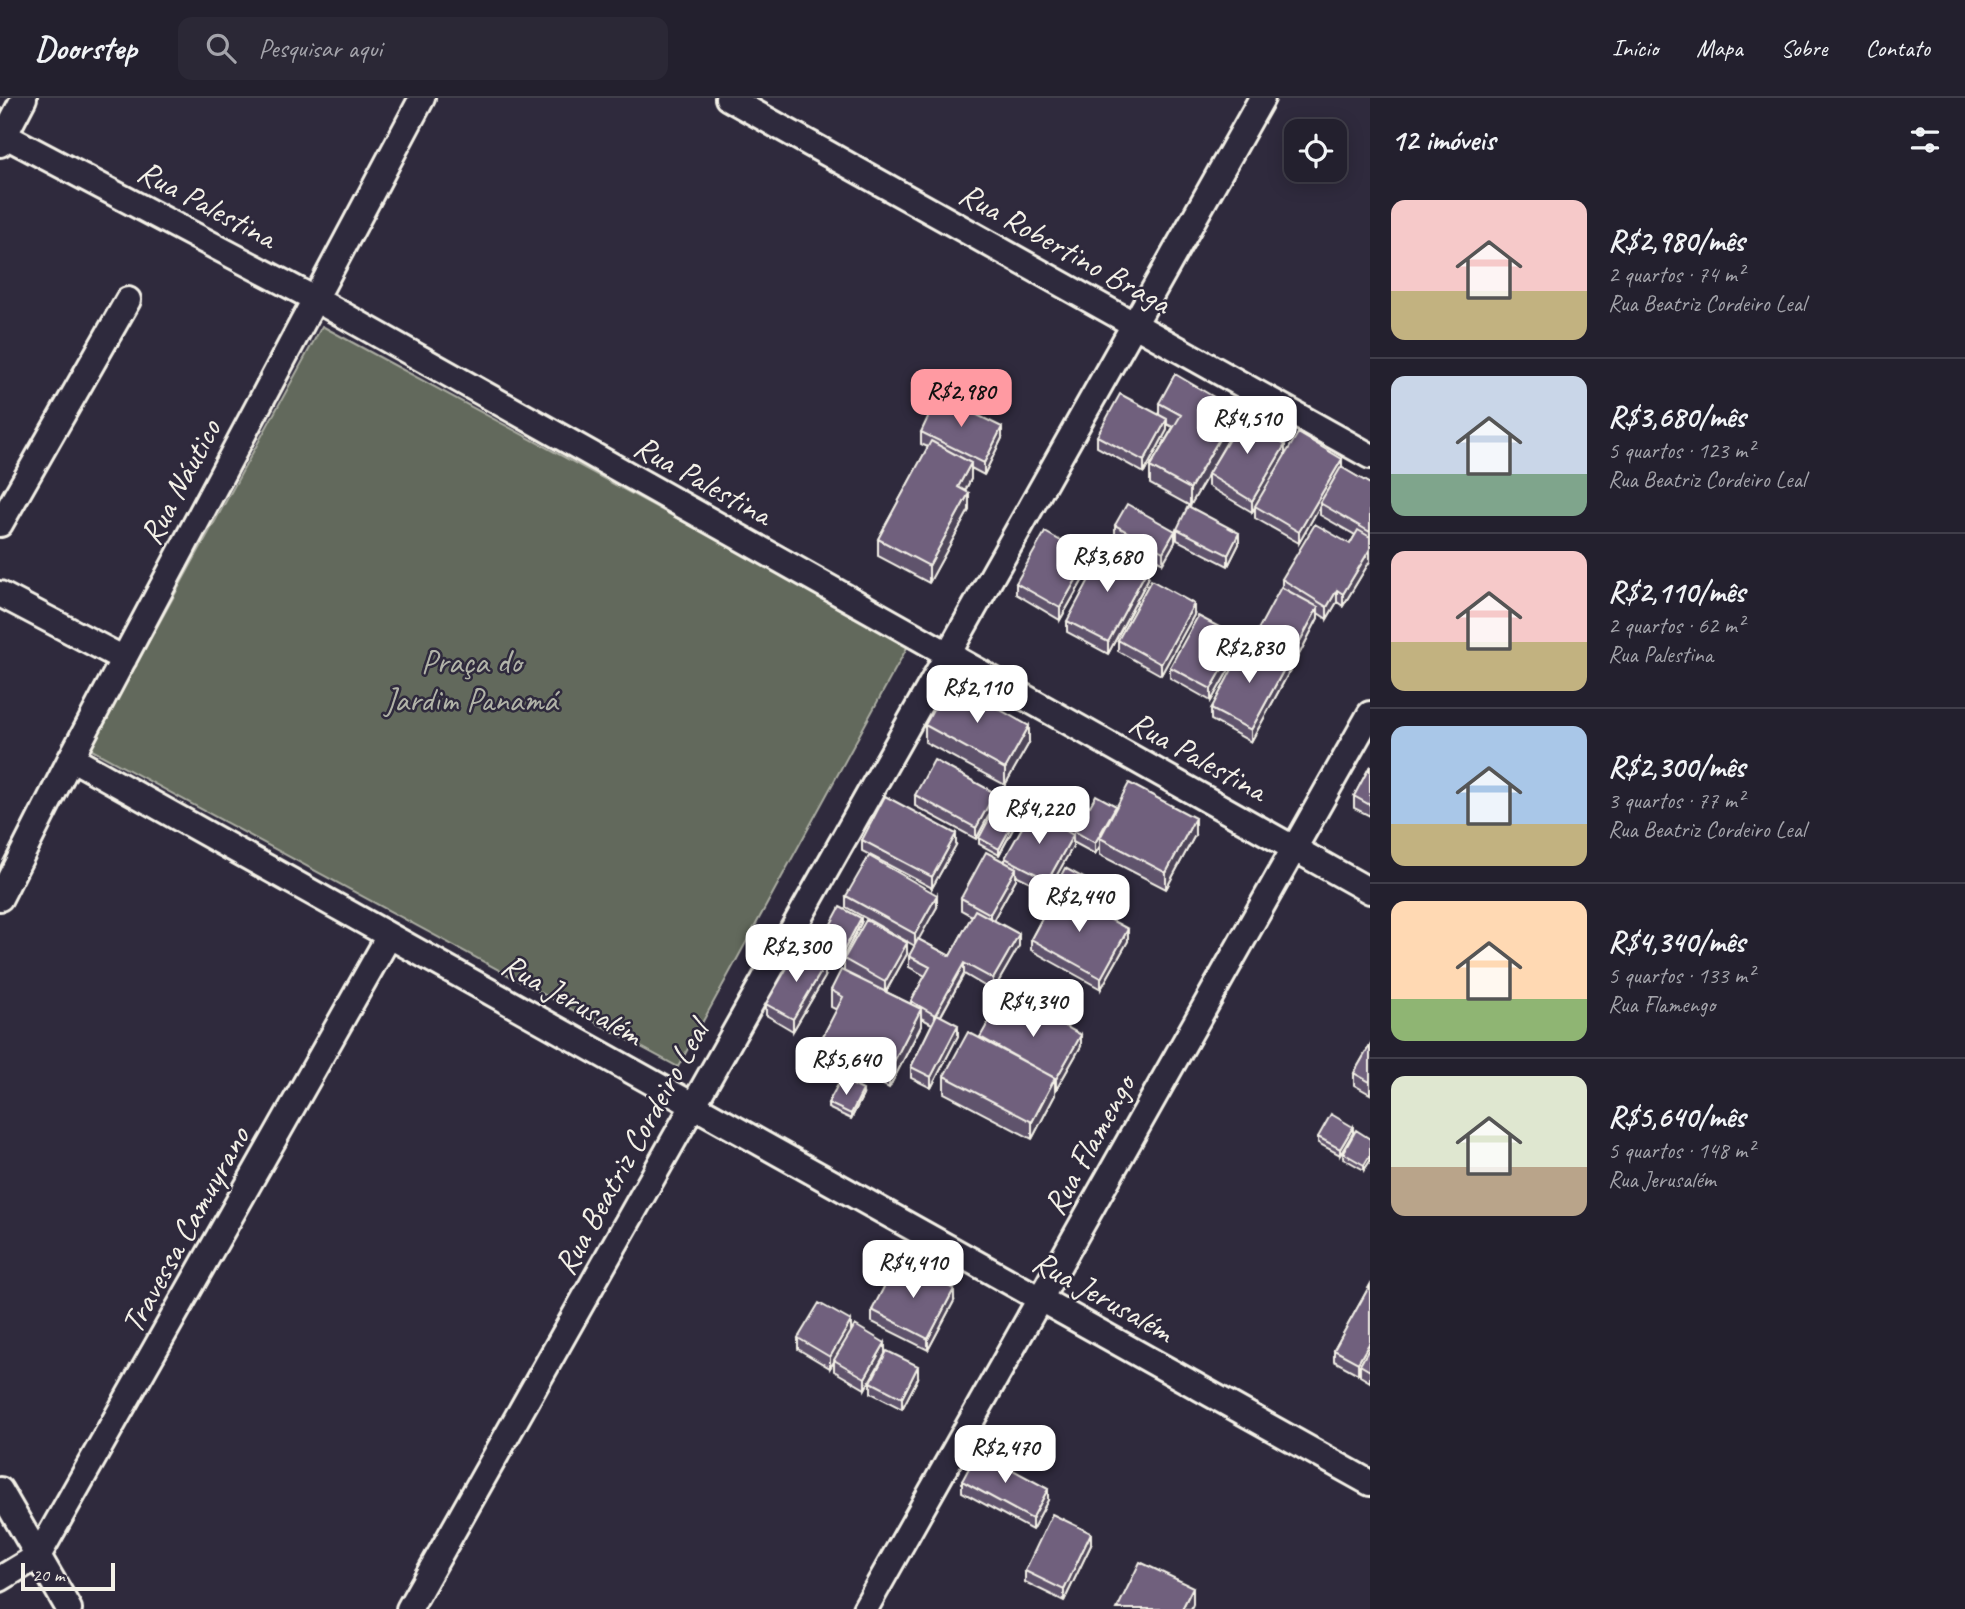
<!DOCTYPE html>
<html lang="pt">
<meta charset="utf-8">
<style>
:root{--surface:#23202e;--page:#2b2836;--text:#f1f3f6;--muted:#a3a3aa;--line:#403e4a;--accent:#ff9aa2}
body{margin:0;font-family:Caveat,sans-serif;background:var(--page);color:var(--text);height:100vh;display:flex;flex-direction:column;font-size:26px;white-space:nowrap}
*{box-sizing:border-box;margin:0}
p{font-size:23px;color:var(--muted)}
.icon{flex:none;width:38px;height:38px;fill:none;stroke:currentColor;stroke-width:2;stroke-linecap:round;stroke-linejoin:round}
.map{position:relative;flex:1;overflow:hidden}
.side{display:flex;flex-direction:column;background:var(--surface);width:595px}
.side>*{flex:none}
.fabs{position:absolute;left:1284px;top:21px;display:grid;gap:14px}
.fabs a{display:grid;place-items:center;width:63px;height:63px;border-radius:14px;background:var(--surface);box-shadow:0 4px 18px #0003,0 0 0 2px var(--line);font-size:35px}
.scale{position:absolute;left:21px;bottom:18px;width:94px;box-sizing:border-box;padding-left:7px;border:4px solid #f4f1e8;border-top:0;font-size:19px;line-height:24px;white-space:nowrap;color:#f4f1e8;-webkit-text-stroke:5px #2f2a3d;paint-order:stroke}
.price{position:absolute;translate:-50% -60px;padding:0 16px;border-radius:14px;background:#fff;color:#222;font-size:23px;line-height:46px;filter:drop-shadow(0 2px 4px #0008)}
.price::after{content:'';position:absolute;left:50%;top:42px;width:21px;height:16px;margin-left:-10px;background:inherit;clip-path:polygon(0 0,100% 0,50% 100%)}
.price.current{background:var(--accent);color:#111}
ul{padding:0;list-style:none}
li{display:flex;align-items:center;gap:21px;height:175px;padding:0 21px}
li+li{border-top:2px solid var(--line)}
li span{display:grid;place-items:center;flex:none;width:196px;height:140px;border-radius:14px;color:#555}
li>.icon{margin-inline-start:auto}
span .icon{width:84px;height:84px;fill:#fffc;stroke-width:1}
li b{font-size:30px}
h2{display:flex;justify-content:space-between;align-items:center;height:84px;padding:0 21px;font-size:30px}
header{display:flex;align-items:center;gap:42px;box-sizing:border-box;height:98px;padding:0 35px;background:var(--surface);border-bottom:2px solid var(--line)}
header strong{font-size:33px}
nav{display:flex;gap:38px;margin-inline-start:auto;font-size:24px}
.search{width:490px;height:63px;background:var(--page);display:flex;align-items:center;gap:18px;box-sizing:border-box;padding:0 24px;border-radius:14px;color:var(--muted);font-size:26px}
main{display:flex;flex:1;min-height:0}
.map>svg:first-child{display:block}
</style>
<header>
<strong>Doorstep</strong>
<div class="search"><svg class="icon" aria-label="search" viewBox="0 0 24 24"><circle cx="10" cy="10" r="6"/><path d="M15 15l6 6"/></svg>Pesquisar aqui</div>
<nav><a>Início</a><a>Mapa</a><a>Sobre</a><a>Contato</a></nav>
</header>
<main>
<div class="map">
<svg width="1370" height="1511" viewBox="0 0 1370 1511">
<rect width="100%" height="100%" fill="#2f2a3d"/>
<filter id="ink" filterUnits="userSpaceOnUse"><feTurbulence type="fractalNoise" baseFrequency=".0143" numOctaves="2"/><feDisplacementMap in="SourceGraphic" scale="14" xChannelSelector="R" yChannelSelector="G"/><feConvolveMatrix kernelMatrix="1 2 1 2 8 2 1 2 1" color-interpolation-filters="sRGB"/></filter>
<g filter="url(#ink)">
<path fill="#62695c" stroke="#abada2" stroke-width="2" d="M322,228L909,546L678,969L90,651Z"/>
<g fill="none" stroke-linecap="round" stroke-linejoin="round">
<g stroke="#f4f1e8" stroke-width="30">
<path id="street" d="M728,0L1370,358
M0,35L315,201L1370,793
M0,46L24,0
M0,426L128,202
M0,496L124,561
M71,660L1370,1385
M0,800L71,660L422,0
M0,1392L69,1511
M0,1481L38,1458L389,838
M409,1511L1262,0
M865,1511L1370,616"/>
</g>
<use href="#street" stroke="#2f2a3d" stroke-width="24"/>
</g>
<path fill="#5f536c" stroke="#f4f1e8" stroke-width="2" d="M1159,305L1236,328L1216,363L1270,331L1267,336L1285,357L1342,370L1370,386V463L1343,508L1337,504L1327,521L1318,515V520L1290,574L1288,573V576L1251,644L1211,622V611L1252,546V543L1282,490V481L1350,446L1355,437L1320,417V408L1299,445L1255,420V409L1252,414L1208,388V377L1190,408L1150,386V369L1173,329L1167,326V332L1144,375L1097,349V338L1159,316Z
M921,334L1002,340L984,377L971,370V381L965,393L969,412L929,485L878,458V441L928,349L921,346Z
M1115,427L1175,444L1163,465L1115,439Z
M1177,431L1239,446L1228,468L1177,442Z
M1089,471L1060,522L1016,496V485Z
M1148,481L1108,556L1067,534V523Z
M1194,517L1161,577L1118,553V542Z
M1240,552L1211,603L1170,580V569Z
M925,627L1029,645L1005,687L925,644Z
M1370,668V718L1354,710V698Z
M915,697L995,706L976,741L915,708Z
M1090,708H1116L1195,737L1166,791L1100,757V748L1095,756L1073,744V748L1048,793L1016,777V781L993,822L1019,848L993,893L964,876L941,918L958,938L931,990L911,980V969L932,926L921,920V928L889,990L822,956V940L837,912L831,909V892L844,873V861L907,856L886,894L911,906V903L925,878L909,869V858L915,848L846,809V798L937,809L918,841L950,858L972,818L961,812V800L1005,764V760L1045,720V716Z
M1020,718L999,757L979,746V740Z
M862,742L956,747L932,790L862,753Z
M1053,793L1104,797L1095,813L1128,843L1101,891L1031,852V841L1053,799Z
M861,825L838,869L817,858V852Z
M825,879L793,933L766,917V906Z
M1007,927L1081,948L1056,992H1055V997L1032,1041L944,995V978L980,941V939Z
M1370,947V996L1354,987V975Z
M863,997L851,1021L828,1010V1005Z
M1353,1035L1340,1057L1318,1045V1039Z
M1370,1041V1063L1364,1072L1343,1060V1055Z
M1370,1187V1284L1360,1278V1274L1358,1276L1334,1263V1252Z
M954,1203L928,1252L872,1224V1212Z
M851,1233L885,1245L865,1291L834,1273V1263L830,1270L798,1251V1240Z
M918,1280L902,1311L871,1295V1284Z
M962,1383L1048,1402L1032,1432L962,1394Z
M1091,1447L1064,1503L1025,1484V1473Z"/>
<path fill="#4e4458" stroke="#f4f1e8" stroke-width="2" d="M1236,312V328L1190,408V391Z
M1270,320V331L1262,345V333Z
M1167,321V332L1144,375V363Z
M1002,329V340L984,377V365Z
M1285,347V359L1252,414V403Z
M1342,361V372L1320,405V408L1299,445V434Z
M971,365V381L958,406V389Z
M969,395V412L929,485V468Z
M1175,433V444L1163,465V454Z
M1239,435V446L1228,468V457Z
M1370,451V463L1343,508V496Z
M1089,459V471L1060,522V510Z
M1148,470V481L1108,556V544Z
M1337,492V504L1327,521V509Z
M1194,506V517L1161,577V566Z
M1318,509V520L1290,574V562Z
M1240,540V552L1211,603V591Z
M1288,564V576L1251,644V632Z
M1029,628V645L1005,687V671Z
M995,695V706L976,741V730Z
M1116,708L1100,740V748L1095,756V745Z
M1020,712V718L999,757V751Z
M1195,720V737L1166,791V775Z
M956,736V747L932,790V779Z
M1073,737V748L1048,793V782Z
M1016,770V781L990,828V816Z
M1104,791V797L1092,819V813Z
M937,797V809L915,848V836Z
M861,820V825L838,869V863Z
M1128,831V843L1101,891V880Z
M1019,836V848L993,893V881Z
M907,845V856L885,895V884Z
M964,865V876L935,928V917Z
M825,867V879L793,933V921Z
M921,911V928L889,990V973Z
M958,927V938L931,990V979Z
M1081,937V948L1056,992V981Z
M1055,980V997L1032,1041V1024Z
M863,992V997L851,1021V1016Z
M1353,1029V1035L1340,1057V1051Z
M1370,1057V1063L1364,1072V1067Z
M954,1191V1203L928,1252V1241Z
M851,1223V1235L830,1270V1259Z
M1370,1244V1256L1360,1267V1274L1358,1276V1265Z
M885,1245V1256L865,1291V1280Z
M918,1268V1280L902,1311V1300Z
M1048,1391V1402L1032,1432V1421Z
M1091,1435V1447L1064,1503V1492Z
M1193,1489V1506L1191,1511H1182Z"/>
<path fill="#6f617d" stroke="#f4f1e8" stroke-width="2" d="M1175,276L1236,312L1190,391L1150,369L1181,317L1159,305Z
M1120,296L1167,321L1144,363L1097,338Z
M938,298L1002,329L984,365L921,334Z
M1249,308L1270,320L1262,333L1285,347L1252,403L1208,376Z
M1298,335L1342,361L1299,434L1255,408Z
M931,343L971,365L958,389L969,395L929,468L878,441Z
M1341,369L1370,386V434L1320,405Z
M1127,406L1175,433L1163,454L1115,427Z
M1188,408L1239,435L1228,457L1177,431Z
M1315,426L1350,446L1358,432L1370,439V451L1343,496L1337,492L1327,509L1282,481Z
M1045,434L1089,459L1060,510L1016,485Z
M1107,448L1148,470L1108,544L1067,523Z
M1151,482L1194,506L1161,566L1118,542Z
M1281,489L1318,509L1290,562L1252,543Z
M1198,518L1240,540L1211,591L1170,569Z
M1247,543L1288,564L1251,632L1211,611Z
M949,583L1029,628L1005,671L925,627Z
M934,662L995,695L976,730L915,697Z
M1370,668V707L1354,698Z
M1129,685L1195,720L1166,775L1100,740Z
M1060,691L1090,708L1096,697L1116,708L1095,745L1045,716Z
M885,698L956,736L932,779L862,742Z
M1000,701L1020,712L999,751L979,740Z
M1032,712L1073,737L1048,782L1005,760Z
M986,754L1016,770L990,816L961,800Z
M869,758L937,797L915,836L846,798Z
M1065,770L1104,791L1093,812L1057,793L1056,794L1053,793Z
M1057,793L1128,831L1101,880L1031,841Z
M840,809L861,820L838,863L817,852Z
M975,812L1019,836L993,881L964,865L935,917L911,903L930,869L909,858L918,841L950,858Z
M866,822L907,845L885,884L844,861Z
M798,851L825,867L793,921L766,906Z
M841,872L921,911L889,973L822,940L843,899L831,892Z
M1020,903L1081,937L1056,981L980,939L992,918L1007,927Z
M937,916L958,927L931,979L911,969Z
M968,934L1055,980L1032,1024L944,978Z
M1370,947V984L1354,975Z
M841,981L863,992L851,1016L828,1005Z
M1331,1016L1353,1029L1340,1051L1318,1039Z
M1356,1032L1370,1041V1057L1364,1067L1343,1055Z
M897,1164L954,1191L928,1241L872,1212Z
M1370,1187V1244L1358,1265L1334,1252Z
M819,1205L851,1223L830,1259L798,1240Z
M855,1227L885,1245L865,1280L834,1262Z
M1370,1249V1273L1360,1267Z
M887,1253L918,1268L902,1300L871,1284Z
M978,1353L1048,1391L1032,1421L962,1383Z
M1052,1416L1091,1435L1064,1492L1025,1473Z
M1140,1464L1193,1489L1182,1511H1117Z"/>
</g>
<g text-anchor="middle" dominant-baseline="central" stroke-width="5" stroke-linejoin="round" paint-order="stroke">
<g font-size="33" fill="#f4f1e8" stroke="#2f2a3d">
<text transform="translate(207 106) rotate(28)">Rua Palestina</text>
<text transform="translate(1065 150) rotate(29)">Rua Robertino Braga</text>
<text transform="translate(703 382) rotate(29)">Rua Palestina</text>
<text transform="translate(180 384) rotate(-62)">Rua Náutico</text>
<text transform="translate(1198 658) rotate(29)">Rua Palestina</text>
<text transform="translate(572 901) rotate(29)">Rua Jerusalém</text>
<text transform="translate(1089 1047) rotate(-61)">Rua Flamengo</text>
<text transform="translate(631 1050) rotate(-61)">Rua Beatriz Cordeiro Leal</text>
<text transform="translate(185 1132) rotate(-61)">Travessa Camuyrano</text>
<text transform="translate(1103 1198) rotate(29)">Rua Jerusalém</text>
</g>
<g font-size="33" fill="#b2b4a9" stroke="#2f2a3d">
<text x="471" y="564">Praça do<tspan x="471" dy="38">Jardim Panamá</tspan></text>
</g>
</g>
</svg>
<div class="fabs">
<a><svg class="icon" aria-label="locate" viewBox="0 0 24 24"><circle cx="12" cy="12" r="6"/><path d="M12 2v4M12 18v4M2 12h4M18 12h4"/></svg></a>
</div>
<div class="scale">20 m</div>
<b class="price current" style="left:961px;top:331px">R$2,980</b>
<b class="price" style="left:1247px;top:358px">R$4,510</b>
<b class="price" style="left:1107px;top:496px">R$3,680</b>
<b class="price" style="left:1249px;top:587px">R$2,830</b>
<b class="price" style="left:977px;top:627px">R$2,110</b>
<b class="price" style="left:1039px;top:748px">R$4,220</b>
<b class="price" style="left:1079px;top:836px">R$2,440</b>
<b class="price" style="left:796px;top:886px">R$2,300</b>
<b class="price" style="left:1033px;top:941px">R$4,340</b>
<b class="price" style="left:846px;top:999px">R$5,640</b>
<b class="price" style="left:913px;top:1202px">R$4,410</b>
<b class="price" style="left:1005px;top:1387px">R$2,470</b>
</div>
<section class="side">
<h2>12 imóveis<svg class="icon" aria-label="filters" viewBox="0 0 24 24"><path d="M4 7h16M4 17h16"/><circle cx="9" cy="7" r="2"/><circle cx="15" cy="17" r="2"/></svg></h2>
<ul>
<li><span style="background:linear-gradient(#f6c9c9 65%,#c2b280 0)"><svg class="icon" aria-label="home" viewBox="0 0 24 24"><path d="M3 11l9-7 9 7M6 9v11h12V9"/></svg></span><div><b>R$2,980/mês</b><p>2 quartos · 74 m²</p><p>Rua Beatriz Cordeiro Leal</p></div></li>
<li><span style="background:linear-gradient(#c9d6e8 70%,#7fa58c 0)"><svg class="icon" aria-label="home" viewBox="0 0 24 24"><path d="M3 11l9-7 9 7M6 9v11h12V9"/></svg></span><div><b>R$3,680/mês</b><p>5 quartos · 123 m²</p><p>Rua Beatriz Cordeiro Leal</p></div></li>
<li><span style="background:linear-gradient(#f6c9c9 65%,#c2b280 0)"><svg class="icon" aria-label="home" viewBox="0 0 24 24"><path d="M3 11l9-7 9 7M6 9v11h12V9"/></svg></span><div><b>R$2,110/mês</b><p>2 quartos · 62 m²</p><p>Rua Palestina</p></div></li>
<li><span style="background:linear-gradient(#a9c7e8 70%,#c2b280 0)"><svg class="icon" aria-label="home" viewBox="0 0 24 24"><path d="M3 11l9-7 9 7M6 9v11h12V9"/></svg></span><div><b>R$2,300/mês</b><p>3 quartos · 77 m²</p><p>Rua Beatriz Cordeiro Leal</p></div></li>
<li><span style="background:linear-gradient(#ffd9b3 70%,#8fb573 0)"><svg class="icon" aria-label="home" viewBox="0 0 24 24"><path d="M3 11l9-7 9 7M6 9v11h12V9"/></svg></span><div><b>R$4,340/mês</b><p>5 quartos · 133 m²</p><p>Rua Flamengo</p></div></li>
<li><span style="background:linear-gradient(#dfe7d0 65%,#b9a48a 0)"><svg class="icon" aria-label="home" viewBox="0 0 24 24"><path d="M3 11l9-7 9 7M6 9v11h12V9"/></svg></span><div><b>R$5,640/mês</b><p>5 quartos · 148 m²</p><p>Rua Jerusalém</p></div></li>
</ul>
</section>
</main>
